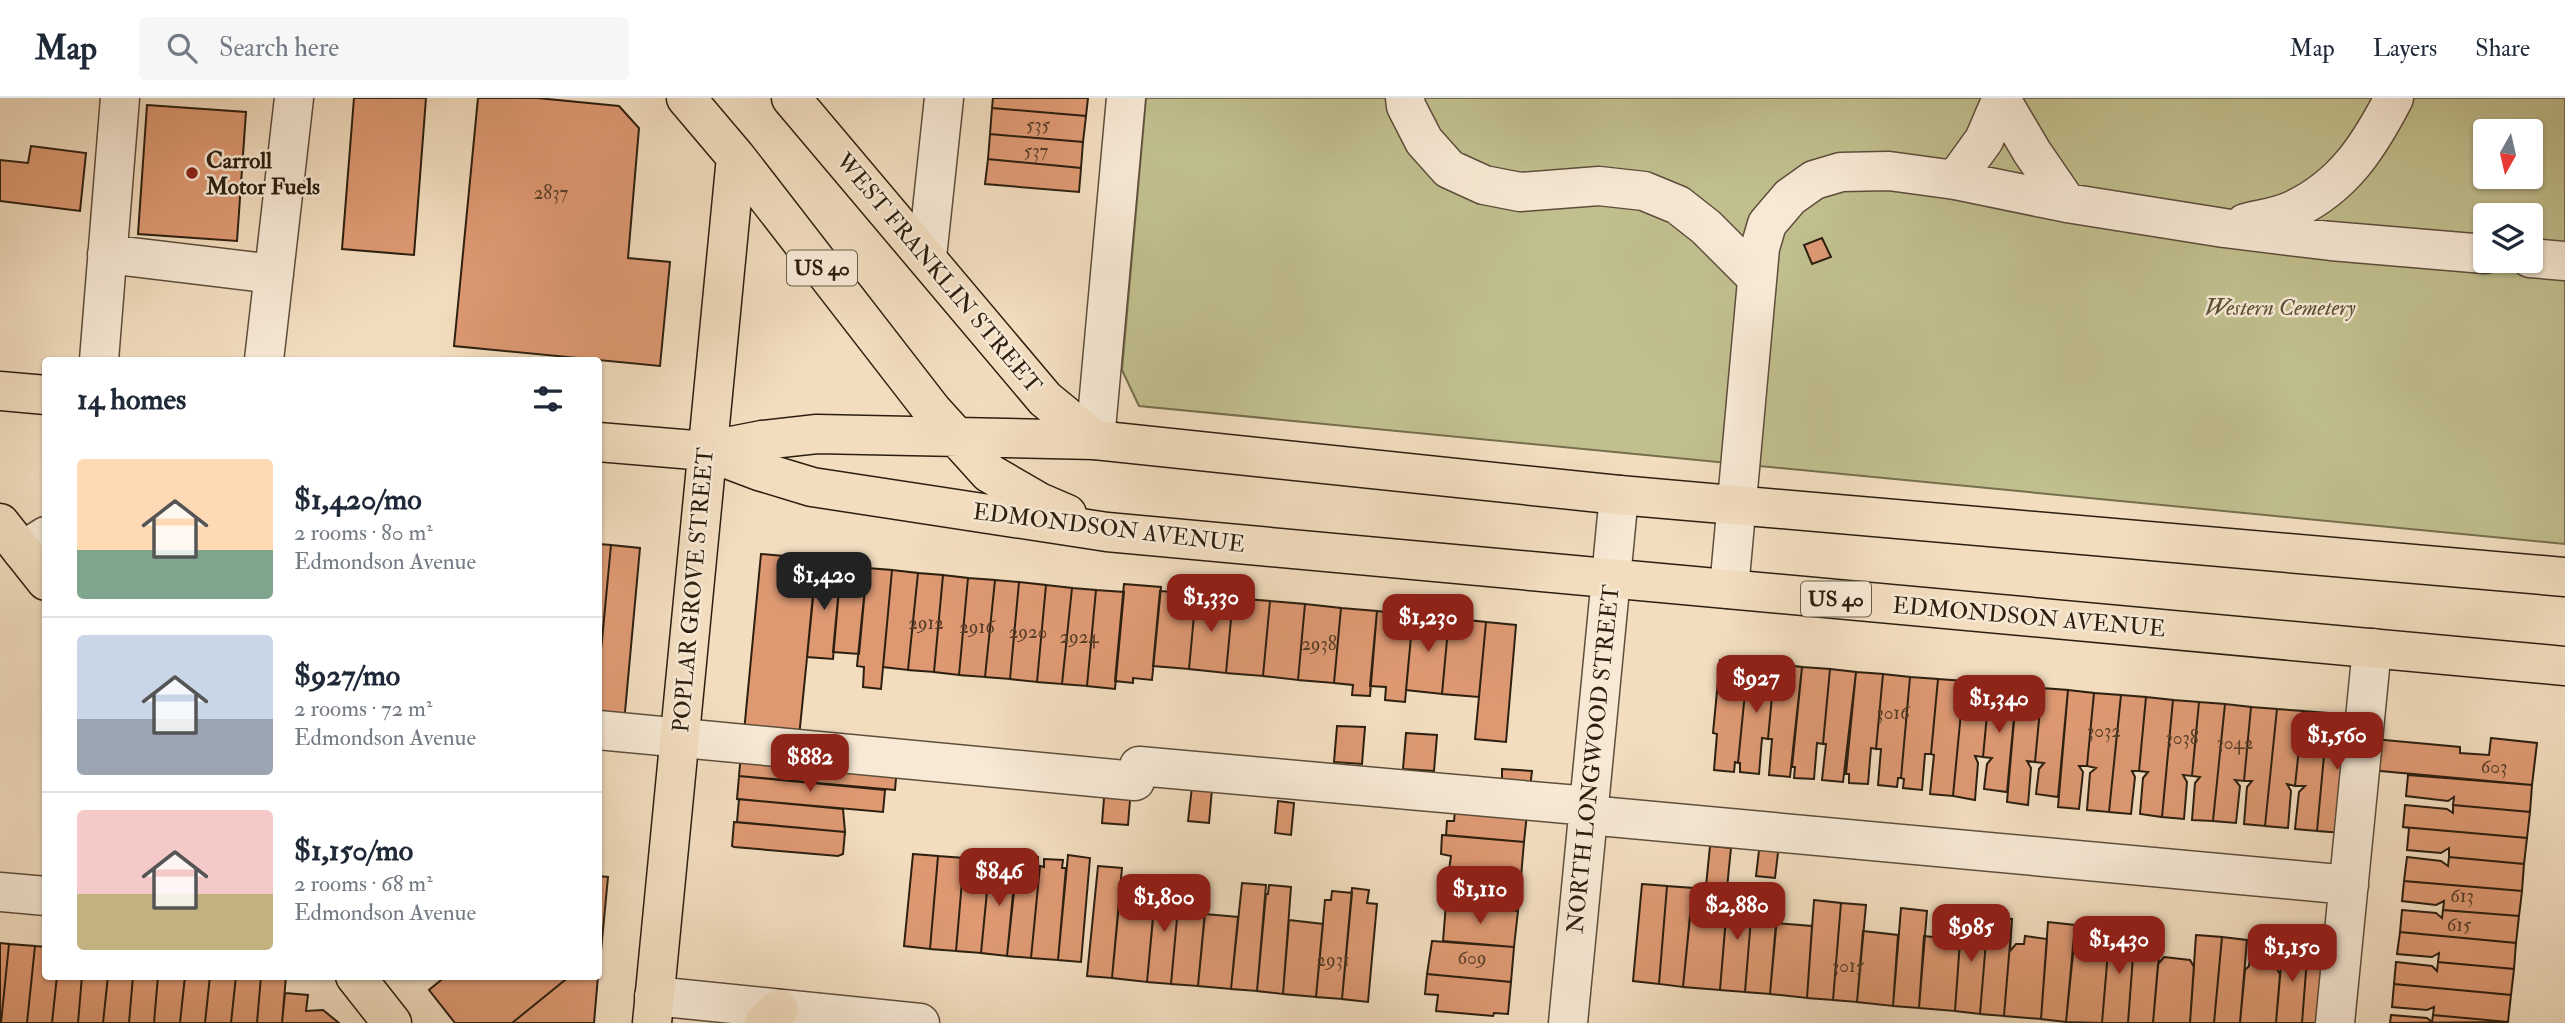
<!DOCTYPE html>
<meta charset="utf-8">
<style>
:root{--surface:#fff;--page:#f6f6f7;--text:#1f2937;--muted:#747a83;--line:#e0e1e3;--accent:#8f2418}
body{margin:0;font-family:"IM FELL Double Pica",serif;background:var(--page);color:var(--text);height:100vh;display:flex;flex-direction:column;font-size:26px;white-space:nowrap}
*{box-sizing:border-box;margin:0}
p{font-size:23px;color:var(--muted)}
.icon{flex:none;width:38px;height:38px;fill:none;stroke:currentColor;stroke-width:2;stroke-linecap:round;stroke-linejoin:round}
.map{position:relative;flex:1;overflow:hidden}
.details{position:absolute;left:42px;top:259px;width:560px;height:623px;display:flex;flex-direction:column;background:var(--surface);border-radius:7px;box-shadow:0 2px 5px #0004}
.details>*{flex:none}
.needle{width:46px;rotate:188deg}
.tools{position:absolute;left:2473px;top:21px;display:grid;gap:14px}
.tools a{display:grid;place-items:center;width:70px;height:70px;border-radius:7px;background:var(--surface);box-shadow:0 2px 5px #0004;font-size:35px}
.price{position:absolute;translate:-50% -60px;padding:0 16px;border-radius:14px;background:var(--accent);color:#fff;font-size:23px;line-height:46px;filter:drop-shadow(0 2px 4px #0008)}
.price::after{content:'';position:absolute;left:50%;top:42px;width:21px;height:16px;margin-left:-10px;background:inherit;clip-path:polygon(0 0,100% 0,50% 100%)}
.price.on{background:#222;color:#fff}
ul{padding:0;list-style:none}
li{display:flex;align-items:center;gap:21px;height:175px;padding:0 35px}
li+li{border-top:2px solid var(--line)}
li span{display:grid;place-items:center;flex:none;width:196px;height:140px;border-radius:7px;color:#555}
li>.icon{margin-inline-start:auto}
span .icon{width:84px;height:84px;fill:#fffc;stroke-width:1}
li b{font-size:30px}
h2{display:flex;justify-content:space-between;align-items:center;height:84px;padding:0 35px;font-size:30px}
header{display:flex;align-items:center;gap:42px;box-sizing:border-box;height:98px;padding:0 35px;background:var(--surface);border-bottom:2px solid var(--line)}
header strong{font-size:33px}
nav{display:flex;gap:38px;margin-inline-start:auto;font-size:24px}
.search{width:490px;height:63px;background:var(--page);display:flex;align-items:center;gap:18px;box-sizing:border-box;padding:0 24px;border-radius:7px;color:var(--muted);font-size:26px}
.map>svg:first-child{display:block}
</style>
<header>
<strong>Map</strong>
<div class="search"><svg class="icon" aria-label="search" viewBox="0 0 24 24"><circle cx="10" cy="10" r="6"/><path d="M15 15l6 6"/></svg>Search here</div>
<nav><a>Map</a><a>Layers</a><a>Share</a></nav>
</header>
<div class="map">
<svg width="2565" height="925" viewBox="0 0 2565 925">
<rect width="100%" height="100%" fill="#f2ddbf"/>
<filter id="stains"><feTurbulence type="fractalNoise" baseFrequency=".00286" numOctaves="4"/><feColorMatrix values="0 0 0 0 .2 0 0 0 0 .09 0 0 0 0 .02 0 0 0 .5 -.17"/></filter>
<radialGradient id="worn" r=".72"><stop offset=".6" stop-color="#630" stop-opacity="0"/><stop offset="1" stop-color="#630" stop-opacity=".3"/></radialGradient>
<path fill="#c1bf8e" stroke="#766f4e" stroke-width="2" fill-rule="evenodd" d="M1146,0H2565V446L1139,308L1122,272ZM2485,33H2530V79H2485ZM2485,117H2530V163H2485Z"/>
<path fill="#de9973" stroke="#2c1f0f" stroke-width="2" d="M354,0H426L414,157L342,151Z
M478,0H537L619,8L639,30L628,160L670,164L660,268L454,248Z
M993,0H1088L1086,18L992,10Z
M147,7L246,14L237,143L138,136Z
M992,10L1086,18L1083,44L990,36Z
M990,36L1083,44L1081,70L988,61Z
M31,48L86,55L80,113L0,103V62L28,65Z
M988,61L1081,70L1079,94L985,86Z
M1822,140L1831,159L1812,166L1804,147Z
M598,446L611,447L602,542H598Z
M611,447L640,450L624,625L598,622V584Z
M761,456L817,461L799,639L744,634Z
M816,465L841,468L833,561L807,559Z
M841,468L867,470L859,556L833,554Z
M867,470L892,472L881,591L863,589L864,569L857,568Z
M892,472L918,475L908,572L883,569Z
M918,475L943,477L934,574L908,572Z
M943,477L968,480L959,577L934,574Z
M968,480L995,482L985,579L959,577Z
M995,482L1019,484L1010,581L985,579Z
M1019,484L1046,487L1037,584L1010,581Z
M1124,486L1161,489L1152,582L1133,580V585L1115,583Z
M1046,487L1072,490L1062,586L1037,584Z
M1072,490L1096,492L1087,588L1062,586Z
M1096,492L1124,494L1115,591L1087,588Z
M1160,493L1196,496L1189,571L1153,568Z
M1196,496L1233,500L1226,575L1189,571Z
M1233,500L1270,503L1263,578L1226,575Z
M1270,503L1305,506L1298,582L1263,578Z
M1305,506L1341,510L1334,585L1298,582Z
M1341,510L1377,513L1370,598L1352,597L1353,587L1334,585Z
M1377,513L1413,517L1405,604L1385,602L1386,589L1370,588Z
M1413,517L1449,520L1442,596L1406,592Z
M1449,520L1486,524L1479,599L1442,596Z
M1486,524L1516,527L1506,644L1475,641Z
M1720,562L1748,565L1738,665L1735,664L1734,674L1714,672L1717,636L1713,635Z
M1748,565L1775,566L1768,641L1762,640L1759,676L1740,674V665H1738Z
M1775,566L1802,569L1790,679L1769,677L1772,641H1768Z
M1802,569L1830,571L1823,646L1817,645L1814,681L1794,680L1795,669H1792Z
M1830,571L1856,574L1843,684L1822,682L1826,646H1823Z
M1856,574L1883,576L1876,651L1871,650L1868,686L1849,685V676H1846Z
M1883,576L1910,579L1901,680H1898L1897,689L1878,687L1881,651H1876Z
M1910,579L1938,581L1931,656H1925L1922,692L1903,690L1904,681L1901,680Z
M1938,581L1964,583L1953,698L1930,696L1934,657L1931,656Z
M1964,583L1990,585L1983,659L1975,658L1978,665L1975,702L1953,698Z
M1990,585L2017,588L2007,694L1984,691L1987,666L1992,660L1983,659Z
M2017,588L2042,590L2035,664L2027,663L2031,670L2028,707L2007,704Z
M2042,590L2068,592L2058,699L2036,696L2039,671L2044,665L2035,664Z
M2068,592L2094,595L2087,668H2079L2083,674L2079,711L2058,709Z
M2094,595L2121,597L2109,714L2087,712L2090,675L2096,670L2087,668Z
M2121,597L2146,599L2139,673H2132L2135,679L2131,716L2109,714Z
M2146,599L2173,602L2162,719L2140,716L2143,680L2148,674L2139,673Z
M2173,602L2199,604L2192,678L2183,677L2187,684L2184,721L2162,719Z
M2199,604L2225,606L2213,723L2192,722L2195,685L2200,679L2192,678Z
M2225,606L2251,609L2244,683L2235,682L2240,688L2236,725L2213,723Z
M2251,609L2277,611L2265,728L2244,726L2247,689L2252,683H2244Z
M2277,611L2303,613L2295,688L2287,686L2291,693L2288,730L2265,728Z
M2303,613L2328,615L2317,733L2295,731L2299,694L2305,688H2295Z
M2328,615L2358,618L2344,735L2317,733Z
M1337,628L1365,629L1362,666L1334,664Z
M1406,635L1437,637L1434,673L1403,671Z
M2491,640L2537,645L2532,687L2370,672L2374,641L2460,649V655L2489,657Z
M741,655L897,669L895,692L739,678Z
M1502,671L1532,673L1530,690L1502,687Z
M2408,677L2532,687L2530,714L2453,707L2454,699L2448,703L2406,698Z
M739,678L885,692L883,714L737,701Z
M1105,688L1131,690L1128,727L1102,725Z
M1192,689L1212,691L1209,725L1188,723Z
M739,701L843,711L845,734L737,724Z
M1456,702L1528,706L1524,744L1446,737L1447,723H1454Z
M1278,703L1294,705L1291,737L1275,735Z
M2405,707L2447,711L2453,715V707L2530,714L2527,740L2403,729Z
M734,724L845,734L843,756L838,758L734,749L732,748Z
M2403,729L2527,740L2524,766L2449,759V750L2441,755L2407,752L2409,730Z
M1442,737L1524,744L1521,779L1449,772L1451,758L1441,756Z
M1760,744L1779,746L1775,780L1756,778Z
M1710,748L1731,750L1727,790L1706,788Z
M913,756L938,758L930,851L904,848Z
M1018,757L1038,759V768H1040L1031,860L1007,858Z
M1068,757L1090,760L1081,864L1058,862Z
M938,758L964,760L956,853L930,851Z
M2407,759L2441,763L2448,768L2449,759L2524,766L2522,793L2404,783Z
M964,760L990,763L981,855L956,853Z
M1044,761L1063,762L1062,770H1066L1058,862L1031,860L1040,768L1044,769Z
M990,763L1016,765L1007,858L981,855Z
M1098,768L1122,770L1112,880L1087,878Z
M1449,772L1521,779L1518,813L1446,806Z
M598,778L608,779L601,853L598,855Z
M2404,783L2522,793L2519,818L2443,812L2444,803L2436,807L2402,803Z
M1242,785L1266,787L1257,893L1231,891Z
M1156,786L1180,788L1171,886L1147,884Z
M1642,786L1667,788L1659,886L1633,883Z
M1269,787L1291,789L1283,896L1257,893L1266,796H1268Z
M1180,788L1207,791L1198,888L1171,886Z
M1667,788L1693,790L1683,889L1659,886Z
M1352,790L1369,792L1367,805L1377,806L1368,904L1342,901Z
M1332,793L1352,795L1342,901L1316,899L1325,802H1331Z
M1728,794L1753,796L1745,894L1720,892Z
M1753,796L1779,798L1770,896L1745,894Z
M1814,802L1841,805L1833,902L1807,900Z
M1841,805L1866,807L1857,904L1833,902Z
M1446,806L1518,813L1514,849L1443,843Z
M1119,807L1154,810L1147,884L1112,880Z
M1901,810L1927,813L1919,910L1893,908Z
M2402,812L2436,815L2442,820L2443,812L2519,818L2516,845L2400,834Z
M1205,816L1238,819L1231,891L1198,888Z
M1962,816L1988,819L1980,916L1955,913Z
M1690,817L1726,820L1720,892L1683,889Z
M1988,819L2012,821L2004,918L1980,916Z
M2012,821L2010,853L2016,846H2024L2025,838L2047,841L2041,921L2004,918Z
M1289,822L1323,826L1316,899L1283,896Z
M2048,824L2075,827L2066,924L2041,921Z
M1776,825L1812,828L1807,900L1770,896Z
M2110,830L2102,925L2066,924L2073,856L2077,852L2078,835L2109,838Z
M2110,830L2135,832L2128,925H2102Z
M2135,832L2161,835L2153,925H2128Z
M1863,833L1898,837L1893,908L1857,904Z
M2400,834L2516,845L2514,871L2438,864L2439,855L2432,859L2397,856Z
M2196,837L2222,839L2214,925H2190Z
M1924,838L1960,842L1955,913L1919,910Z
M2222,839L2247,842L2240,925H2214Z
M1432,843L1514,849L1511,884L1427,876Z
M2252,843L2271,845L2269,869L2276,870L2280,876L2276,925H2240L2245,872L2249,868Z
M0,845L9,846L1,925H0Z
M2283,845L2308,847L2302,925H2276Z
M9,846L35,848L27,925H1Z
M2308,847L2334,850L2327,925H2302Z
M35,848L46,849V878H57L52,925H27Z
M2164,859L2190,862L2194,869L2190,925H2153L2158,866Z
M2396,864L2432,868L2437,873L2438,864L2514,871L2511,897L2394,886Z
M1427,876L1511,884L1508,916L1494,915L1493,918L1436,913L1438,897L1425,896Z
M57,878H82L78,925H52Z
M82,878H108L103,925H78Z
M108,878H133L129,925H103Z
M133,878H158L154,925H129Z
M158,878H185L180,925H154Z
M185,878H210L205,925H180Z
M210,878H236L231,925H205Z
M236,878H261L257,925H231Z
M261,878H286L282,925H257Z
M446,878H570L512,925H455L429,892Z
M570,878H598L594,925H512Z
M2394,886L2511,897L2508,924L2433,917L2434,909L2427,912L2392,909Z
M285,895L308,897L306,913L323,912L339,925H282Z
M2391,917L2427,920L2432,924L2433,917L2508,924L2390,925Z"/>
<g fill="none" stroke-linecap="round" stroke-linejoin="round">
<g stroke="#5e4e3b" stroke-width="41">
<path id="minor" d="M1405,0L1406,8L1424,43L1449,71L1484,87L1520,94L1599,88L1644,93L1678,107L1706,129L1756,179
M2002,3L2032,54L2067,105
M1955,82L1984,42L2002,0
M2245,125C2260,121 2279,119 2293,112C2344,88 2369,48 2394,0
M107,156L274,176
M927,159L944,0
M2530,160L2565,163
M99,262L120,0
M264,262L294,0
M1095,342L1126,0
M22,453L46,438
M1729,491L1760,150L1767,126L1790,99L1814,82L1841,74L1889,73L1955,82L2067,105L2224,130L2331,143L2485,156
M598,632L1135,683L1139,668L1589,708
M1588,717L2349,787
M0,794L46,798
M654,898L920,925
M1568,925L1619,397
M2335,925L2372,550"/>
</g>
<g stroke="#2c1f0f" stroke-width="41">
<path id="major" d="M686,0L736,59L932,312L989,375L1039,404L1067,416
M791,0L1045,301L1095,342
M0,293L46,297
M598,344L706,353L762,342L817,336L1095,342L1619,397L2565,479
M706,353L759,373L812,389L1107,434L2565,568
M0,425L46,483
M355,878L392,925
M652,925L736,59
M764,925L779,911"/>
</g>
<use href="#minor" stroke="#f7e9d5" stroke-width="38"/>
<use href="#major" stroke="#f2ddbf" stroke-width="38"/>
</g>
<circle fill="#8f2418" stroke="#f7e9d5" stroke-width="2.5" cx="192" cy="75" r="7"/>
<g text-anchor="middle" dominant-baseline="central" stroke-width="5" stroke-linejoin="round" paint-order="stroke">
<g font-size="19" fill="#583e28">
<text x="1038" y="27">535</text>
<text x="1036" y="53">537</text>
<text x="551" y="95">2837</text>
<text x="926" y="525">2912</text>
<text x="977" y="529">2916</text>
<text x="1028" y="534">2920</text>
<text x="1079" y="539">2924</text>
<text x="1319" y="546">2938</text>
<text x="1893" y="615">3016</text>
<text x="2104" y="633">3032</text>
<text x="2182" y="640">3038</text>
<text x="2235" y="645">3042</text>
<text x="2494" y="669">603</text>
<text x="2462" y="798">613</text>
<text x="2459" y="827">615</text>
<text x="1472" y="860">609</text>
<text x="1333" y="862">2931</text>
<text x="1848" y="868">3015</text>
</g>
<g fill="#f7e9d5" stroke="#695c4a" stroke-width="2">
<rect x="787" y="152.5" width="70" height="35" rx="5"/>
<rect x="1801" y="483.5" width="70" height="35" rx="5"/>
</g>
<g font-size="21" font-weight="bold" fill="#2c1f0f">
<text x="822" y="170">US 40</text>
<text x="1836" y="501">US 40</text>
</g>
<g font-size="23" font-weight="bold" fill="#2c1f0f" stroke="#f7e9d5" text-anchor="start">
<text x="206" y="62">Carroll<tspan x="206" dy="26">Motor Fuels</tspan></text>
</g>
<g font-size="23" fill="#2c1f0f" stroke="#f7e9d5">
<text transform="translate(939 175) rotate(50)">WEST FRANKLIN STREET</text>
<text transform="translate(1109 430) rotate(7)">EDMONDSON AVENUE</text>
<text transform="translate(693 492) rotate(-85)">POPLAR GROVE STREET</text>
<text transform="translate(2029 519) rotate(5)">EDMONDSON AVENUE</text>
<text transform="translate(1593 661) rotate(-84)">NORTH LONGWOOD STREET</text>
</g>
<g font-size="23" font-style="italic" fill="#594f35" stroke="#f7e9d5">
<text x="2280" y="209">Western Cemetery</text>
</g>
</g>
<rect width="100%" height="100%" filter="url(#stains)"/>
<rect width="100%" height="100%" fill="url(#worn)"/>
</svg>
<div class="tools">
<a><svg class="needle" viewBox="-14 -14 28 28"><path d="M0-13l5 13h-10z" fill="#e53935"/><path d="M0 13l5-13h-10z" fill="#747a83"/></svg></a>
<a><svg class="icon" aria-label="layers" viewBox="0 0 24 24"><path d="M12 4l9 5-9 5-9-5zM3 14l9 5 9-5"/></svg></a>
</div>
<b class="price on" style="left:824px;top:514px">$1,420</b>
<b class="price" style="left:1211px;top:536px">$1,330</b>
<b class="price" style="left:1428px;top:556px">$1,230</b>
<b class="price" style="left:1756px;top:617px">$927</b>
<b class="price" style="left:1999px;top:637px">$1,340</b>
<b class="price" style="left:2337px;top:674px">$1,560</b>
<b class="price" style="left:810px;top:696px">$882</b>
<b class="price" style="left:999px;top:810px">$846</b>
<b class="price" style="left:1480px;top:828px">$1,110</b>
<b class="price" style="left:1164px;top:836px">$1,800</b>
<b class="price" style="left:1737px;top:844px">$2,880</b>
<b class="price" style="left:1971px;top:866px">$985</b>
<b class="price" style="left:2119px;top:878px">$1,430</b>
<b class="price" style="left:2292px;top:886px">$1,150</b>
<section class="details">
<h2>14 homes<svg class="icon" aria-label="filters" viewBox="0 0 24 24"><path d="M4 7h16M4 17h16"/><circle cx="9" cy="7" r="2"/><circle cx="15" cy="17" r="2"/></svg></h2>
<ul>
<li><span style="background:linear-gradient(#ffd9b3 65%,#7fa58c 0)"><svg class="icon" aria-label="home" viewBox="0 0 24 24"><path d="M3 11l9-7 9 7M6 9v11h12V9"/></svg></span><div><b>$1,420/mo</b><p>2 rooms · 80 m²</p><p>Edmondson Avenue</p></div></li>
<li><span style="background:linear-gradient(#c9d6e8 60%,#9aa5b1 0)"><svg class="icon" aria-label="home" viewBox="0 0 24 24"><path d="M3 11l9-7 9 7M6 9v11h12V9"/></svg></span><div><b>$927/mo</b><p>2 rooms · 72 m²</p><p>Edmondson Avenue</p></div></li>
<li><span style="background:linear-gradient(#f6c9c9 60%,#c2b280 0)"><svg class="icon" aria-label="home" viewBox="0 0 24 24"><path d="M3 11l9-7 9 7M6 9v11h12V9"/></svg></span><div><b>$1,150/mo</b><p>2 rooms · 68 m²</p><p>Edmondson Avenue</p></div></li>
</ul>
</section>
</div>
